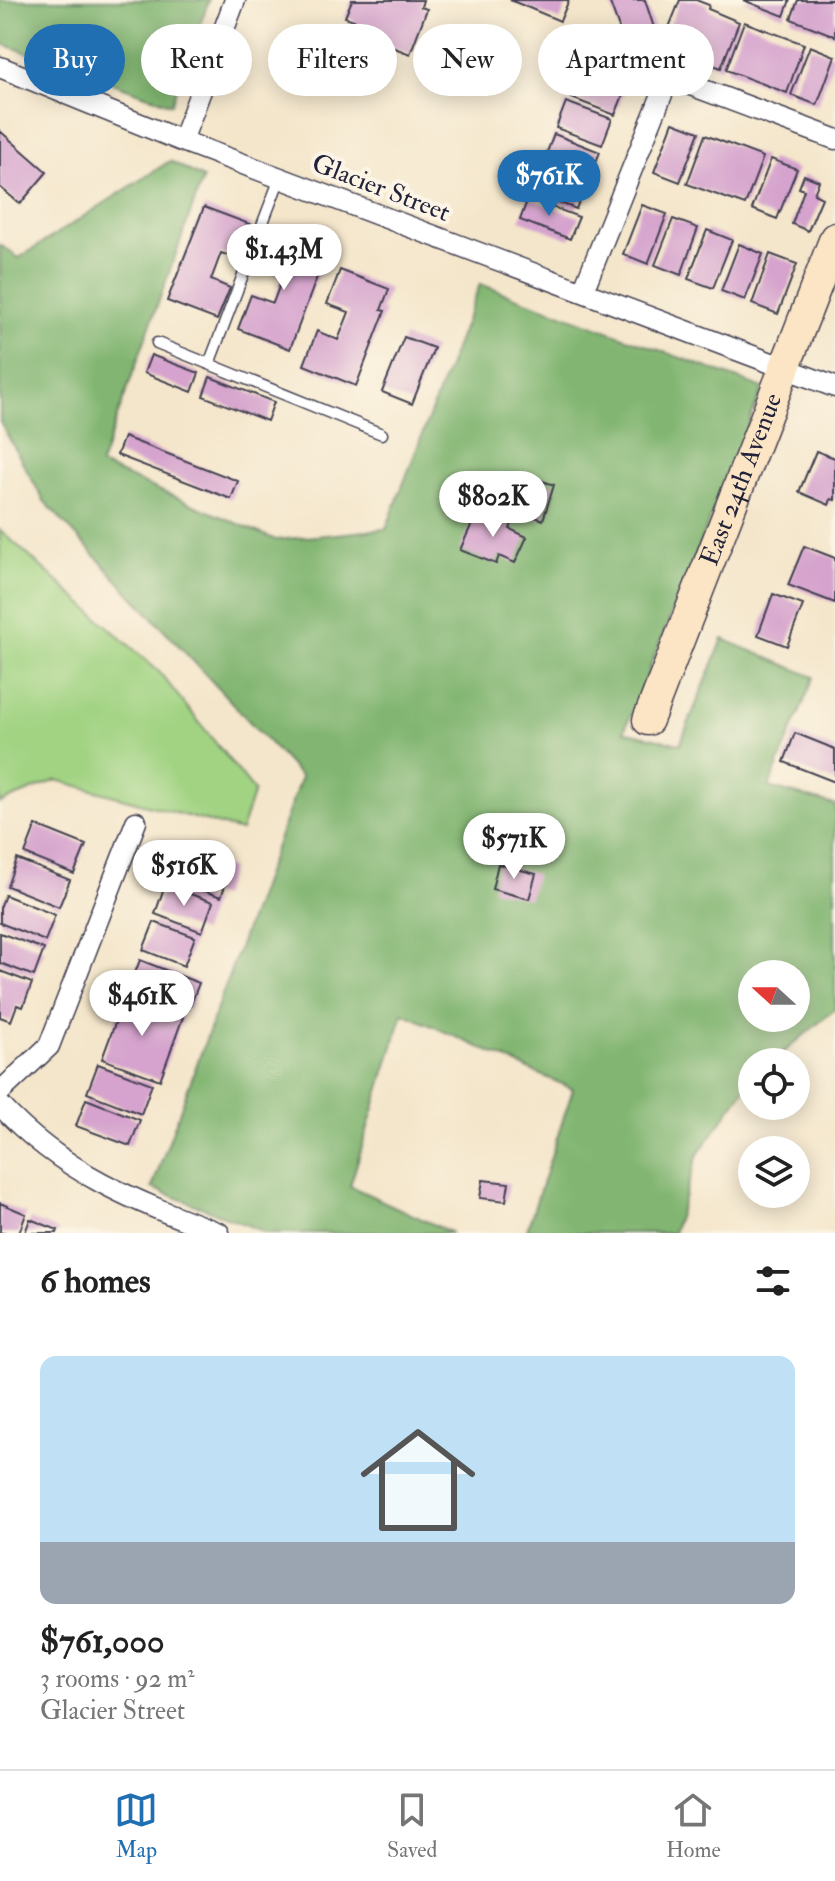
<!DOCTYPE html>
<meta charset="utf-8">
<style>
:root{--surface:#fff;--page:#f6f6f6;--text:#222;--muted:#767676;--line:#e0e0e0;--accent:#1f6fb2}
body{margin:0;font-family:"IM FELL Double Pica",serif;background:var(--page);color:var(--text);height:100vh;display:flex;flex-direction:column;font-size:30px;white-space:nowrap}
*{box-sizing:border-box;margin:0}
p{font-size:26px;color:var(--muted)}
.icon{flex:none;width:44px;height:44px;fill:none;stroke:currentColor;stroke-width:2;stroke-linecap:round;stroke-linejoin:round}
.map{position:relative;height:1233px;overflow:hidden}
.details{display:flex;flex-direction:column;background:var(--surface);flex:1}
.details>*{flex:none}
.banner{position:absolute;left:24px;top:24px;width:788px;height:72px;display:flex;gap:16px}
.needle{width:52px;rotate:291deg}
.controls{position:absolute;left:738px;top:960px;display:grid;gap:16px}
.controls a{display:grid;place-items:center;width:72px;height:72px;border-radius:50%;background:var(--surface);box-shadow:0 4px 20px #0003;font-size:40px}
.price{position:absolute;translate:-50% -68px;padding:0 18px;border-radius:28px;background:#fff;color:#222;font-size:26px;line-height:52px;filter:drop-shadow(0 2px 4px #0008)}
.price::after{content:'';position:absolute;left:50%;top:48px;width:24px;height:18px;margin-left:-12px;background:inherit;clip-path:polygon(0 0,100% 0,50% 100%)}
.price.active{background:var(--accent);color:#fff}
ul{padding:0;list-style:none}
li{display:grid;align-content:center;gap:16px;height:424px;padding:0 40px}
li span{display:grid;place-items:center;height:248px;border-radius:16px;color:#555}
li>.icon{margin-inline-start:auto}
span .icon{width:144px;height:144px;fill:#fffc;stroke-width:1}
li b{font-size:34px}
h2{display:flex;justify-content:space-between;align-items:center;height:96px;padding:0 40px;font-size:34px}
.pill{padding:0 28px;border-radius:36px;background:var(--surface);box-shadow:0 4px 20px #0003;font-size:28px;line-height:72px}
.pill.active{background:var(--accent);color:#fff}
.dock{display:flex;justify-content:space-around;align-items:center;height:112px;border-top:2px solid var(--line);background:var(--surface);font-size:22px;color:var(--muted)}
.dock a{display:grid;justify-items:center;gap:4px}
.dock .active{color:var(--accent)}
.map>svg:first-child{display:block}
</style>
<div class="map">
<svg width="835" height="1233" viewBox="0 0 835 1233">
<rect width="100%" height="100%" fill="#fcf5e5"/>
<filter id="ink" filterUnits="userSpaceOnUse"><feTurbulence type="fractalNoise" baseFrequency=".0125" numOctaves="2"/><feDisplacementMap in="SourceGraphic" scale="16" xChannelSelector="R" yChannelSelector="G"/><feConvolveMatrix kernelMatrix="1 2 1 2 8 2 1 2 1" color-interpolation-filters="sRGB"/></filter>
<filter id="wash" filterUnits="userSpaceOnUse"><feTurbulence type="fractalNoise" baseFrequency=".006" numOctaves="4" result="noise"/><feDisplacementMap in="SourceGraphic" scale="32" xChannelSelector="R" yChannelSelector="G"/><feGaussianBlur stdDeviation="1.8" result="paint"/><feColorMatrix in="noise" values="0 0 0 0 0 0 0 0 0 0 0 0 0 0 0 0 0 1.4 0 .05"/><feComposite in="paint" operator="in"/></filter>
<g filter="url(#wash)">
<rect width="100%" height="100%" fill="#f4e6cb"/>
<path fill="#a2d383" stroke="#627a5f" stroke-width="2" d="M0,530L159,672L254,791L241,831L57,780L0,803Z"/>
<path fill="#81b571" stroke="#526c56" stroke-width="2" fill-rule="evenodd" d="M0,0H209L171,104L0,43Z
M170,161L203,178L100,465L276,540L386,529L480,284L763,388L624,731L680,744L723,639L814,677L769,787L835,805V1009L772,1062H752V1079L698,1154L673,1233H526L573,1089L403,1013L350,1186L452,1233H267L152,1188L301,777L44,501L0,422V245L19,258ZM752,974H796V1018H752Z"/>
<g id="blocks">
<path fill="#d5a3cd" d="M352,0H423L421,7L427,9L410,54L350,31L354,20L345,17Z
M510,0H569L560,21Z
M609,0H645L656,34L625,45Z
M680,0H696L709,5L708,9L739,22L721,68L662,45Z
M743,0H790L784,16Z
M798,0H835V36L791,19Z
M744,22L804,44L787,93L726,70Z
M590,40L633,56L623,80L581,64Z
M810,46L835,56L817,105L791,95Z
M580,70L626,88L615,115L569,97Z
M566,102L612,119L602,145L556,128Z
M673,122L699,132L680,182L654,172Z
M0,131L47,172L20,204L0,187Z
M554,134L600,152L590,177L544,160Z
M705,135L763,157L745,205L687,184Z
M771,159L797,169L777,219L752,209Z
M541,166L586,183L576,209L531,192Z
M804,175L819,181L814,194L822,198L808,231L792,224L804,190L799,188Z
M528,198L579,217L570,239L520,220Z
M642,205L667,214L648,264L623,254Z
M204,207L252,225L239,259L221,253L211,280L230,288L217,320L167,301Z
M673,219L698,228L681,275L655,265Z
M707,230L732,240L713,288L688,279Z
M275,234L326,253L290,349L238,329L251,295L273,303L283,276L261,268Z
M739,244L763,254L745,300L721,291Z
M770,254L797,264L778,314L752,304Z
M340,270L389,289L381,310L385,311L356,386L304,365L317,331L338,340L349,312L327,304Z
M404,337L434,348L412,404L382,392Z
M151,355L199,373L192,392L144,373Z
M210,377L274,402L267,421L203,396Z
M124,437L238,481L231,499L117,455Z
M816,451L835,458V500L831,499L829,505L799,492Z
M519,473L554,485L543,520L506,506Z
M479,508L512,523L510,529L527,537L515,563L499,556L496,564L460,550Z
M804,546L835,558V603L788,585Z
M773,594L803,605L787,646L758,635Z
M795,733L835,749V782L784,762Z
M36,825L86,845L74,874L25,854Z
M189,854L231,869L221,897L179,882Z
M17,859L70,880L59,907L7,886Z
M498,864L536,874L529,899L492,889Z
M165,885L213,902L202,932L155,914Z
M5,895L55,915L45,941L0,923V908Z
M154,922L195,937L184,966L143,950Z
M0,933L44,949L34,976L0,963Z
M140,960L199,983L189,1009L130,986Z
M0,971L32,983L23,1007L17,1005L11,1021L0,1017Z
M125,996L183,1017L160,1080L102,1059Z
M98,1064L152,1084L141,1114L87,1093Z
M86,1099L140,1120L130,1146L76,1126Z
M483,1180L509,1183L506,1201L480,1198Z
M0,1203L26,1214L19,1233H0Z
M30,1219L58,1230L57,1233H25Z"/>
</g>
</g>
<g filter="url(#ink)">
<use href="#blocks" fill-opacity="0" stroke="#423f51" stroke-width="2"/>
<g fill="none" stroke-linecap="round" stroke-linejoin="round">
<g stroke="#423f51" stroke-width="13">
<path id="lane" d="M280,178L209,364L382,434
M157,343L209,364"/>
</g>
<g stroke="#423f51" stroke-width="23">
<path id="street" d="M0,67L182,141L835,387
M182,141L235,0
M583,291L669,77L835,139
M0,1092L49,1046L136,822
M0,1105C62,1173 135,1201 219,1233"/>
</g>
<g stroke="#423f51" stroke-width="33">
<g id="secondary">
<path id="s1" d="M648,720L835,238"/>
</g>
</g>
<use href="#lane" stroke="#fff" stroke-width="10"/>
<use href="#street" stroke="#fff" stroke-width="20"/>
<use href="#secondary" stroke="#fce5c4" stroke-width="30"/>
</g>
</g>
<g text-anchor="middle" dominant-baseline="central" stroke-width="8" stroke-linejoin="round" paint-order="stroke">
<g font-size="26" fill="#22223b" stroke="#fcf5e5">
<text transform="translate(381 188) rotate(21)">Glacier Street</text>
<text stroke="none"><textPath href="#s1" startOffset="258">East 24th Avenue</textPath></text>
</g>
</g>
</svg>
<div class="controls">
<a><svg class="needle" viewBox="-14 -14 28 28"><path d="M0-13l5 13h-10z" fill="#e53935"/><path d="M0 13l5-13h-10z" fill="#767676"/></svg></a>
<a><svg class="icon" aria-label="locate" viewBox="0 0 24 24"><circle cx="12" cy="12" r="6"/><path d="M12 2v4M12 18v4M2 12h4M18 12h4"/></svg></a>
<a><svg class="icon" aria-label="layers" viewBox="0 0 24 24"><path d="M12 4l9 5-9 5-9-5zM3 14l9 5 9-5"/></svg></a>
</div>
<b class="price active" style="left:549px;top:218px">$761K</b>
<b class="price" style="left:284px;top:292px">$1.43M</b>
<b class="price" style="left:493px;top:539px">$802K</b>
<b class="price" style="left:514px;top:881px">$571K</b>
<b class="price" style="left:184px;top:908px">$516K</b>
<b class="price" style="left:142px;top:1038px">$461K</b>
<div class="banner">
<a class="pill active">Buy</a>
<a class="pill">Rent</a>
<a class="pill">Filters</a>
<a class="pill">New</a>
<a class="pill">Apartment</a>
</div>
</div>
<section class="details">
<h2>6 homes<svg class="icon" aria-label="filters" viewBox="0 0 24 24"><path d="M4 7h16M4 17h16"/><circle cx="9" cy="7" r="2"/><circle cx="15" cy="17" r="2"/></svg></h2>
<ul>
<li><span style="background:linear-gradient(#bfe0f5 75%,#9aa5b1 0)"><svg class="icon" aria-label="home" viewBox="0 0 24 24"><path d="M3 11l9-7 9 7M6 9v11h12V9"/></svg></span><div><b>$761,000</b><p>3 rooms · 92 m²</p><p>Glacier Street</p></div></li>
</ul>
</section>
<nav class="dock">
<a class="active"><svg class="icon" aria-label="map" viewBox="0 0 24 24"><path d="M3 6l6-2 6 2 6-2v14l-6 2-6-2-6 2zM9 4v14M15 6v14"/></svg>Map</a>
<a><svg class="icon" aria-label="saved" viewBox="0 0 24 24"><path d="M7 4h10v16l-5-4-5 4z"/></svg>Saved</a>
<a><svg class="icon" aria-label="home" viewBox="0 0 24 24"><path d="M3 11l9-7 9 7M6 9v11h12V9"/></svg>Home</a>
</nav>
